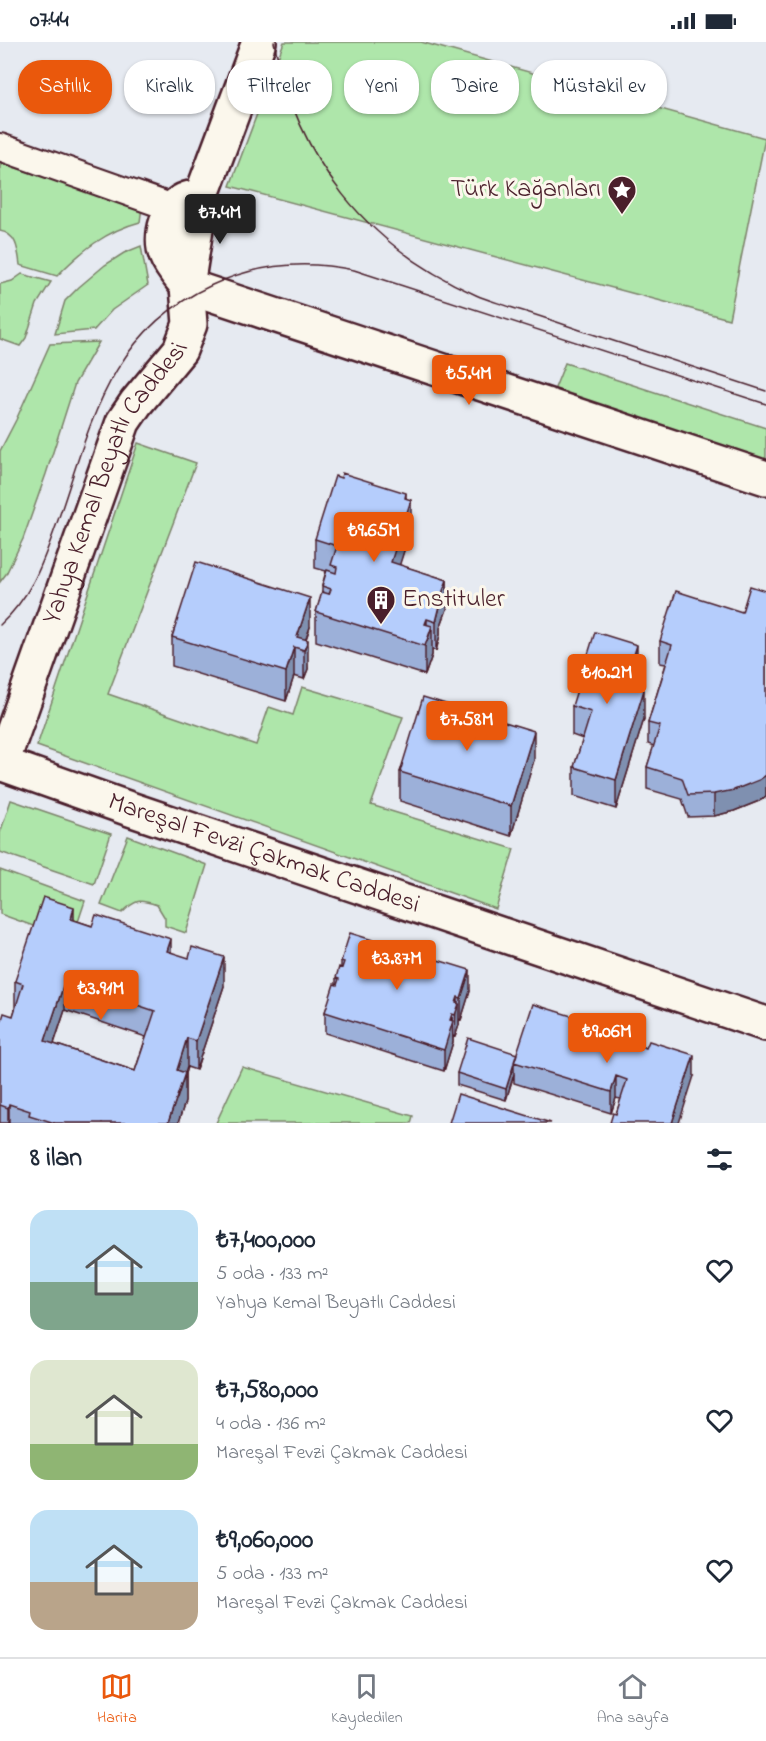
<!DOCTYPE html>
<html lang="tr">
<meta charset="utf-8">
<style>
:root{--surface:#fff;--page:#f6f6f7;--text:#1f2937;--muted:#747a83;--line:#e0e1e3;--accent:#ea580c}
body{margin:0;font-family:"Indie Flower",sans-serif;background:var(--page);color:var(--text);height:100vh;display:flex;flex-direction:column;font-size:22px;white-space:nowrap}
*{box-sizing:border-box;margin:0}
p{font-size:20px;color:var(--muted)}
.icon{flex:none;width:33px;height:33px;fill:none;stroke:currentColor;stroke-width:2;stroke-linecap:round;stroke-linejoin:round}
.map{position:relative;height:1081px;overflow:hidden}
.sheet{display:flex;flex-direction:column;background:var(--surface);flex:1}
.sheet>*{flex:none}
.guide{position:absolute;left:18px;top:18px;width:730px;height:54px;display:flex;gap:12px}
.price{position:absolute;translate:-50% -51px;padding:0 14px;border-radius:6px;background:var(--accent);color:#fff;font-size:20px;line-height:39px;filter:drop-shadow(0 2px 3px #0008)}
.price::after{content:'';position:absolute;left:50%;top:36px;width:18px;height:14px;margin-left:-9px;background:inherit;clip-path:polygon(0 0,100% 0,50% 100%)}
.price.selected{background:#222;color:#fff}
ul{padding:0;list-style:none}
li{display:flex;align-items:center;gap:18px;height:150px;padding:0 30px}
li span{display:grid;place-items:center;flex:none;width:168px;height:120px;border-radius:18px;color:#555}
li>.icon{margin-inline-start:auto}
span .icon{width:72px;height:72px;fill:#fffc;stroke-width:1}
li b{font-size:26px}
h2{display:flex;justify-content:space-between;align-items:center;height:72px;padding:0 30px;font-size:26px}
.tag{padding:0 21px;border-radius:24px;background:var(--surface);box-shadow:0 2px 4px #0004;font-size:21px;line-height:54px}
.tag.selected{background:var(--accent);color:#fff}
.status{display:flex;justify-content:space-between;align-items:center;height:42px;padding:0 30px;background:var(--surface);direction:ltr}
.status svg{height:16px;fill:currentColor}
.tabs{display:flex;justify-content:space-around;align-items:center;height:84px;border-top:2px solid var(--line);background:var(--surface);font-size:16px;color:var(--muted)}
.tabs a{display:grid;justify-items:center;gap:3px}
.tabs .selected{color:var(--accent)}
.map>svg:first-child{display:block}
</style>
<div class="status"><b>07:44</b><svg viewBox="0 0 49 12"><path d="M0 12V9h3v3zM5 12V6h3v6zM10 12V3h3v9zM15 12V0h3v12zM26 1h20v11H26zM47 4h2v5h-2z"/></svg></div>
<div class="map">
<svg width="766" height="1081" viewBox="0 0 766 1081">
<rect width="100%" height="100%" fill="#e6eaf1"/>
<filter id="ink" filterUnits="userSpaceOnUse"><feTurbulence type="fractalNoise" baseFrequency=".0167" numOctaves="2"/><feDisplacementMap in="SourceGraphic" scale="12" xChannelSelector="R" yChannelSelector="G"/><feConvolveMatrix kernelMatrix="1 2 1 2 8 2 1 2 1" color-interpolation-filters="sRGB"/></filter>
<g filter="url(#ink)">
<path fill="#aee6aa" stroke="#7c826a" stroke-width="1.5" d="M284,0H421L765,96L729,277L230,144Z
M0,121L142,165L140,180C106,189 81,209 57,234L20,223C18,208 17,192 0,189Z
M141,204L148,243L112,268L94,288L55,292L65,259L79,245L105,223L124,211Z
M22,232L51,240L37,262L26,296L20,304L0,297V242L12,239Z
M99,300L75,341L46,432L23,497L6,532L0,540V409L16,378L50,302Z
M565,321L766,386V425L551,356Z
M138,401L196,421L108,652L256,703L269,665L293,673L302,645L403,675L371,763L514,807L496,867L37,704Z
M11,758L111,792L94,842L0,810V791Z
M128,794L207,823L186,891L165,884V876L157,863C139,857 136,857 122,871L101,863Z
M0,828L85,859L72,898L0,872Z
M242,1025L413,1074L411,1081H216Z"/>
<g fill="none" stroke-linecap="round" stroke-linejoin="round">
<g stroke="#4a1f2b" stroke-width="30">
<path id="street" d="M0,105L173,166"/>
</g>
<g stroke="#4a1f2b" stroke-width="38">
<g id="secondary">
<path d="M187,244L766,436"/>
<path d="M187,244C180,235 170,224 166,213C159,195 167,163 187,157C191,155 197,156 201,155"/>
<path id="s1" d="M0,721L127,766L766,982"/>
<path id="s2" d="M2,721L123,380L136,361L180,308L190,282L187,244L201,155L259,0"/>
</g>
</g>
<use href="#street" stroke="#fbf7ec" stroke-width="26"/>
<use href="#secondary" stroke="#fbf7ec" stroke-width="33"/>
<path stroke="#4a1f2b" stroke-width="1.5" d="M274,0C298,118 366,204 476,253C487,258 499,261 510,265C534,272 557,280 580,288C642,308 704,329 766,349
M0,583C33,552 42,522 57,481C91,383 108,291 212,243C257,222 305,218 354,228L766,362"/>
</g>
<path fill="#9cb0d9" stroke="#4a1f2b" stroke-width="1.5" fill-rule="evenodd" d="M406,456L411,487L399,523L447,538V567L440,586V593L436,609L432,607V613L425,633L316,599V570L322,552V544L326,529L315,526V497Z
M766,549V755L759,759L734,769L714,774L688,775L682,757L647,747V725L654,704L648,702V681L666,622L660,621V599L742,570Z
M310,585L306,597L308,627L304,637L294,634L286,659L172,624V595Z
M637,632L633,645L644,677L616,767L574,754V725L583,697L572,693V664Z
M534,718L511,794L400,759V730Z
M74,878L171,910L224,944L196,1028L187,1025L185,1031V1060L178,1081H0V984L13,974L15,968V939ZM65,968L146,995L135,1029L54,1002Z
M341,919L470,949L461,978L459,977V983L455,995L453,994V1000L444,1029L325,991V970L336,942V936L341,925Z
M629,1000L694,1034L616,1072L621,1057L616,1056L611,1071L514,1041V1032L506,1058L457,1043V1031L517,1012Z"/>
<path fill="#7f90b0" stroke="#4a1f2b" stroke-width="1.5" d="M406,451V471L411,458V487L391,550V520Z
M447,538V567L440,586V593L436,609V580L440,565V557Z
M310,556V585L302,608L297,595Z
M427,577V600L432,584V613L425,633V582Z
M308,598V627L304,637V608Z
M637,603V632L625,671V642Z
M294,605V634L286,659V630Z
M644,648V677L616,767V738Z
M534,689V718L511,794V764Z
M766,733V755L759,759L734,769L714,774V752Z
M74,865V894L71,877Z
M171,897V926L167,909Z
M224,915V944L196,1028V999Z
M470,928V949L461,978V956Z
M65,939V968L45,1028V999Z
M458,955V966L459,962V983L455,995L456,961Z
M452,972L453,1000L444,1029V1008Z
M187,996V1025L177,1057V1028Z
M694,1013V1034L679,1081H672Z
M514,1021V1032L506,1058V1047Z
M185,1031V1060L178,1081H168Z
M616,1034V1056L611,1071V1050Z
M9,1062V1081H8V1066Z"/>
<path fill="#b5cdfc" stroke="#4a1f2b" stroke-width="1.5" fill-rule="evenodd" d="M342,431L406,451L405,456L411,458L391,520L447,538L440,557L434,555L432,561L440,564L436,580L427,577L425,582L432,584L425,604L316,570L322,550L329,552L331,547L322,544L327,528L336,531L337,525L331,523L337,504L315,497L335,434L341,436Z
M196,520L310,556L297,595L308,598L304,608L294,605L286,630L172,595Z
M750,544L766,549V733L759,738L734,748L714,752L688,753L682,736L647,725L660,684L648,681L672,603L660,599L676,549L742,570Z
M595,590L637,603L625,642L644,648L616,738L574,725L591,670L572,664Z
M423,655L534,689L511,764L400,730Z
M43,855L74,865L71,877L92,884L96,873L171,897L167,909L189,916L192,905L224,915L196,999L187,996L177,1028L185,1031L168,1081H55L29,1073L30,1069L9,1062L8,1066L0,1063V984L4,971L13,974L23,942L15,939ZM65,939L155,969L135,1029L45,999Z
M350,891L470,928L461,956L458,955L456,961L459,962L455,973L452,972L450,978L453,979L444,1008L325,970L334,942L337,943L339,937L336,936L339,925L342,926L344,920L341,919Z
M533,962L629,992L627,999L646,1006L649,999L694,1013L672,1081H610L613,1071L616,1072L627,1038L616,1034L611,1050L514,1020Z
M468,996L517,1012L506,1047L457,1031Z
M458,1052L551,1081H449Z"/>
</g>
<defs>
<g id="sight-pin" transform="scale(1.5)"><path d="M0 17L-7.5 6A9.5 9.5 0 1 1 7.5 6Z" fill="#4a1f2b" stroke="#fbf7ec"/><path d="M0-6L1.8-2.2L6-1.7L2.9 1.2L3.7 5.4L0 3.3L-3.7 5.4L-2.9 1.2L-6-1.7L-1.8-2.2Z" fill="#fff"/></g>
<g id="building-pin" transform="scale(1.5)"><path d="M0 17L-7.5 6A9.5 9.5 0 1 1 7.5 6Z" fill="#4a1f2b" stroke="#fbf7ec"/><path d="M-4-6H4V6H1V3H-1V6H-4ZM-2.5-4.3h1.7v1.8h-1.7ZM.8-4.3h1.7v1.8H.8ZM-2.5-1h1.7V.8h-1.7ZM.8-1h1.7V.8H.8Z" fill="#fff"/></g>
</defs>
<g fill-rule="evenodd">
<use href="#sight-pin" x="622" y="148"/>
<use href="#building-pin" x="381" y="558"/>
</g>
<g text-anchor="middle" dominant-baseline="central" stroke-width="6" stroke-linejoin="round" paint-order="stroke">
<g font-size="26" fill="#4a1f2b" stroke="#fbf7ec" text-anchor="end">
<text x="601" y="148">Türk Kağanları</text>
<text x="402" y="558" text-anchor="start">Enstituler</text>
</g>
<g font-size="26" fill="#4a1f2b" stroke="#fbf7ec">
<text stroke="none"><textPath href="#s2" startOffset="304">Yahya Kemal Beyatlı Caddesi</textPath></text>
<text stroke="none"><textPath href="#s1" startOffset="279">Mareşal Fevzi Çakmak Caddesi</textPath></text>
</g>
</g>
</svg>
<b class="price selected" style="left:220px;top:203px">₺7.4M</b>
<b class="price" style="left:469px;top:364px">₺5.4M</b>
<b class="price" style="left:374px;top:521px">₺9.65M</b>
<b class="price" style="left:607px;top:663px">₺10.2M</b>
<b class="price" style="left:467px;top:710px">₺7.58M</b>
<b class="price" style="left:397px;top:949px">₺3.87M</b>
<b class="price" style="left:101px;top:979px">₺3.91M</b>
<b class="price" style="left:607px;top:1022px">₺9.06M</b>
<div class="guide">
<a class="tag selected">Satılık</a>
<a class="tag">Kiralık</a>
<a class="tag">Filtreler</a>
<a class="tag">Yeni</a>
<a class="tag">Daire</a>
<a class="tag">Müstakil ev</a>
</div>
</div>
<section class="sheet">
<h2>8 ilan<svg class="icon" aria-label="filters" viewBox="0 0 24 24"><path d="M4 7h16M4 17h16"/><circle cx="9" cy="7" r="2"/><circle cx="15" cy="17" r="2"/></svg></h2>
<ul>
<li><span style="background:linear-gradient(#bfe0f5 60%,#7fa58c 0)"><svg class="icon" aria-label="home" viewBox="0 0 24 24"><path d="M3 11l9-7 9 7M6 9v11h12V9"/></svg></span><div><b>₺7,400,000</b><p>5 oda · 133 m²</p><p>Yahya Kemal Beyatlı Caddesi</p></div><svg class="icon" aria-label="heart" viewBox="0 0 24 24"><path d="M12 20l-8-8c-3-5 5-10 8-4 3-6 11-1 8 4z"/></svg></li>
<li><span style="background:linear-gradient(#dfe7d0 70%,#8fb573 0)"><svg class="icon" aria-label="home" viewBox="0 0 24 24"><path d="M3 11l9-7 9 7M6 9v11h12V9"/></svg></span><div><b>₺7,580,000</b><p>4 oda · 136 m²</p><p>Mareşal Fevzi Çakmak Caddesi</p></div><svg class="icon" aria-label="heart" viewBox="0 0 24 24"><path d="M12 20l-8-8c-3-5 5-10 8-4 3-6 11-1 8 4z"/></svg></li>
<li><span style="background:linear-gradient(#bfe0f5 60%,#b9a48a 0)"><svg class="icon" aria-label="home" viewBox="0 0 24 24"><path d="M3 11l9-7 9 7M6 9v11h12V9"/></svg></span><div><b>₺9,060,000</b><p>5 oda · 133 m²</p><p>Mareşal Fevzi Çakmak Caddesi</p></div><svg class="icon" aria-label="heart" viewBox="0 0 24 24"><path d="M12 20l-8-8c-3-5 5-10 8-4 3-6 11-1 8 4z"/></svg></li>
</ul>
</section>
<nav class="tabs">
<a class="selected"><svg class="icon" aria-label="map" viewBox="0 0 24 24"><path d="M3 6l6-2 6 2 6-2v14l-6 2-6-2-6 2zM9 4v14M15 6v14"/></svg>Harita</a>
<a><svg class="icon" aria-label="saved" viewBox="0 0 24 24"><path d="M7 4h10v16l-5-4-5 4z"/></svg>Kaydedilen</a>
<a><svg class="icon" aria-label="home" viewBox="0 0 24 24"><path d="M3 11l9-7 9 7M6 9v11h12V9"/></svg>Ana sayfa</a>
</nav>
